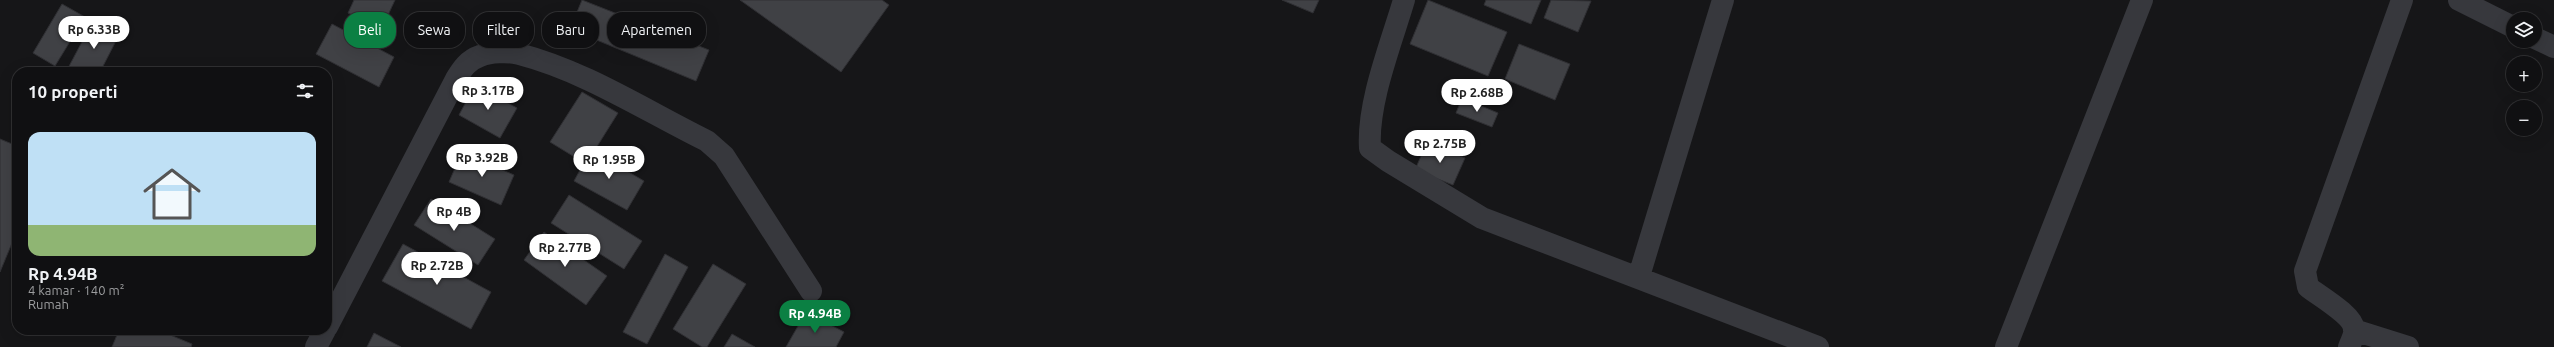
<!DOCTYPE html>
<html lang="id">
<meta charset="utf-8">
<style>
:root{--surface:#101012;--page:#19191b;--text:#f1f3f6;--muted:#9c9d9f;--line:#303032;--accent:#0b8043}
body{margin:0;font-family:Ubuntu,sans-serif;background:var(--page);color:var(--text);height:100vh;display:flex;flex-direction:column;font-size:15px;white-space:nowrap}
*{box-sizing:border-box;margin:0}
p{font-size:13px;color:var(--muted)}
.icon{flex:none;width:22px;height:22px;fill:none;stroke:currentColor;stroke-width:2;stroke-linecap:round;stroke-linejoin:round}
.map{position:relative;flex:1;overflow:hidden}
.sheet{position:absolute;left:12px;top:67px;width:320px;height:268px;display:flex;flex-direction:column;background:var(--surface);border-radius:16px;box-shadow:0 4px 16px #0002,0 0 0 1px var(--line)}
.sheet>*{flex:none}
.guide{position:absolute;left:344px;top:12px;width:380px;height:36px;display:flex;gap:8px}
.buttons{position:absolute;left:2506px;top:12px;display:grid;gap:8px}
.buttons a{display:grid;place-items:center;width:36px;height:36px;border-radius:50%;background:var(--surface);box-shadow:0 4px 16px #0002,0 0 0 1px var(--line);font-size:20px}
.price{position:absolute;translate:-50% -34px;padding:0 9px;border-radius:14px;background:#fff;color:#222;font-size:13px;line-height:26px;filter:drop-shadow(0 1px 2px #0008)}
.price::after{content:'';position:absolute;left:50%;top:24px;width:12px;height:9px;margin-left:-6px;background:inherit;clip-path:polygon(0 0,100% 0,50% 100%)}
.price.on{background:var(--accent);color:#fff}
ul{padding:0;list-style:none}
li{display:grid;align-content:center;gap:8px;height:212px;padding:0 16px}
li span{display:grid;place-items:center;height:124px;border-radius:12px;color:#555}
li>.icon{margin-inline-start:auto}
span .icon{width:72px;height:72px;fill:#fffc;stroke-width:1}
li b{font-size:17px}
h2{display:flex;justify-content:space-between;align-items:center;height:48px;padding:0 16px;font-size:17px}
.pill{padding:0 14px;border-radius:16px;background:var(--surface);box-shadow:0 4px 16px #0002,0 0 0 1px var(--line);font-size:14px;line-height:36px}
.pill.on{background:var(--accent);color:#fff}
.map>svg:first-child{display:block}
</style>
<div class="map">
<svg width="2554" height="347" viewBox="0 0 2554 347">
<rect width="100%" height="100%" fill="#161618"/>
<path fill="#404145" stroke="#303034" d="M354,0H395L382,28L348,13Z
M582,0L709,50L696,81L570,29Z
M740,0H882L889,5L841,72Z
M1282,0H1319L1313,13Z
M1428,0L1507,32L1488,76L1410,44Z
M1486,0H1541L1531,24L1484,5Z
M1551,0L1591,1L1578,32L1544,18Z
M62,4L85,17L55,66L33,53Z
M93,21L119,35L100,72H66Z
M332,24L394,57L379,87L316,54Z
M1519,44L1570,64L1555,100L1505,79Z
M475,85L517,108L500,138L459,115Z
M582,92L618,113L586,164L550,142Z
M1462,98L1498,113L1492,127L1456,113Z
M0,139L17,146V231L0,272Z
M1427,142L1465,158L1453,185L1415,170Z
M591,150L644,181L627,210L574,181Z
M462,152L514,175L501,205L449,182Z
M569,195L642,241L624,269L551,223Z
M431,199L495,239L478,265L414,225Z
M544,232L607,276L586,305L524,260Z
M403,244L491,292L471,329L382,281Z
M665,254L688,267L647,344L623,332Z
M713,264L746,284L707,347H702L673,329Z
M806,312L844,332L836,347H786Z
M119,330H158L192,344L191,347H112Z
M374,333L401,347H367Z
M732,334L755,347H724Z"/>
<g fill="none" stroke-linecap="round" stroke-linejoin="round">
<path stroke="#37383d" stroke-width="22" d="M1404,0C1391,44 1367,103 1370,148L1388,161L1482,218L1818,347
M2459,0L2513,27
M2535,38L2554,47
M1639,276L1723,0
M327,327L456,79C462,69 468,60 480,56C490,52 508,51 519,54C585,71 646,111 707,141L724,156L811,291
M2354,330L2408,347
M316,347L325,330
M2006,347L2142,0
M2349,347C2351,342 2355,334 2354,329C2353,315 2319,296 2308,287L2305,271L2402,0"/>
</g>
</svg>
<div class="buttons">
<a><svg class="icon" aria-label="layers" viewBox="0 0 24 24"><path d="M12 4l9 5-9 5-9-5zM3 14l9 5 9-5"/></svg></a>
<a>+</a>
<a>−</a>
</div>
<b class="price" style="left:94px;top:50px">Rp 6.33B</b>
<b class="price" style="left:488px;top:111px">Rp 3.17B</b>
<b class="price" style="left:1477px;top:113px">Rp 2.68B</b>
<b class="price" style="left:1440px;top:164px">Rp 2.75B</b>
<b class="price" style="left:482px;top:178px">Rp 3.92B</b>
<b class="price" style="left:609px;top:180px">Rp 1.95B</b>
<b class="price" style="left:454px;top:232px">Rp 4B</b>
<b class="price" style="left:565px;top:268px">Rp 2.77B</b>
<b class="price" style="left:437px;top:286px">Rp 2.72B</b>
<b class="price on" style="left:815px;top:334px">Rp 4.94B</b>
<div class="guide">
<a class="pill on">Beli</a>
<a class="pill">Sewa</a>
<a class="pill">Filter</a>
<a class="pill">Baru</a>
<a class="pill">Apartemen</a>
</div>
<section class="sheet">
<h2>10 properti<svg class="icon" aria-label="filters" viewBox="0 0 24 24"><path d="M4 7h16M4 17h16"/><circle cx="9" cy="7" r="2"/><circle cx="15" cy="17" r="2"/></svg></h2>
<ul>
<li><span style="background:linear-gradient(#bfe0f5 75%,#8fb573 0)"><svg class="icon" aria-label="home" viewBox="0 0 24 24"><path d="M3 11l9-7 9 7M6 9v11h12V9"/></svg></span><div><b>Rp 4.94B</b><p>4 kamar · 140 m²</p><p>Rumah</p></div></li>
</ul>
</section>
</div>
